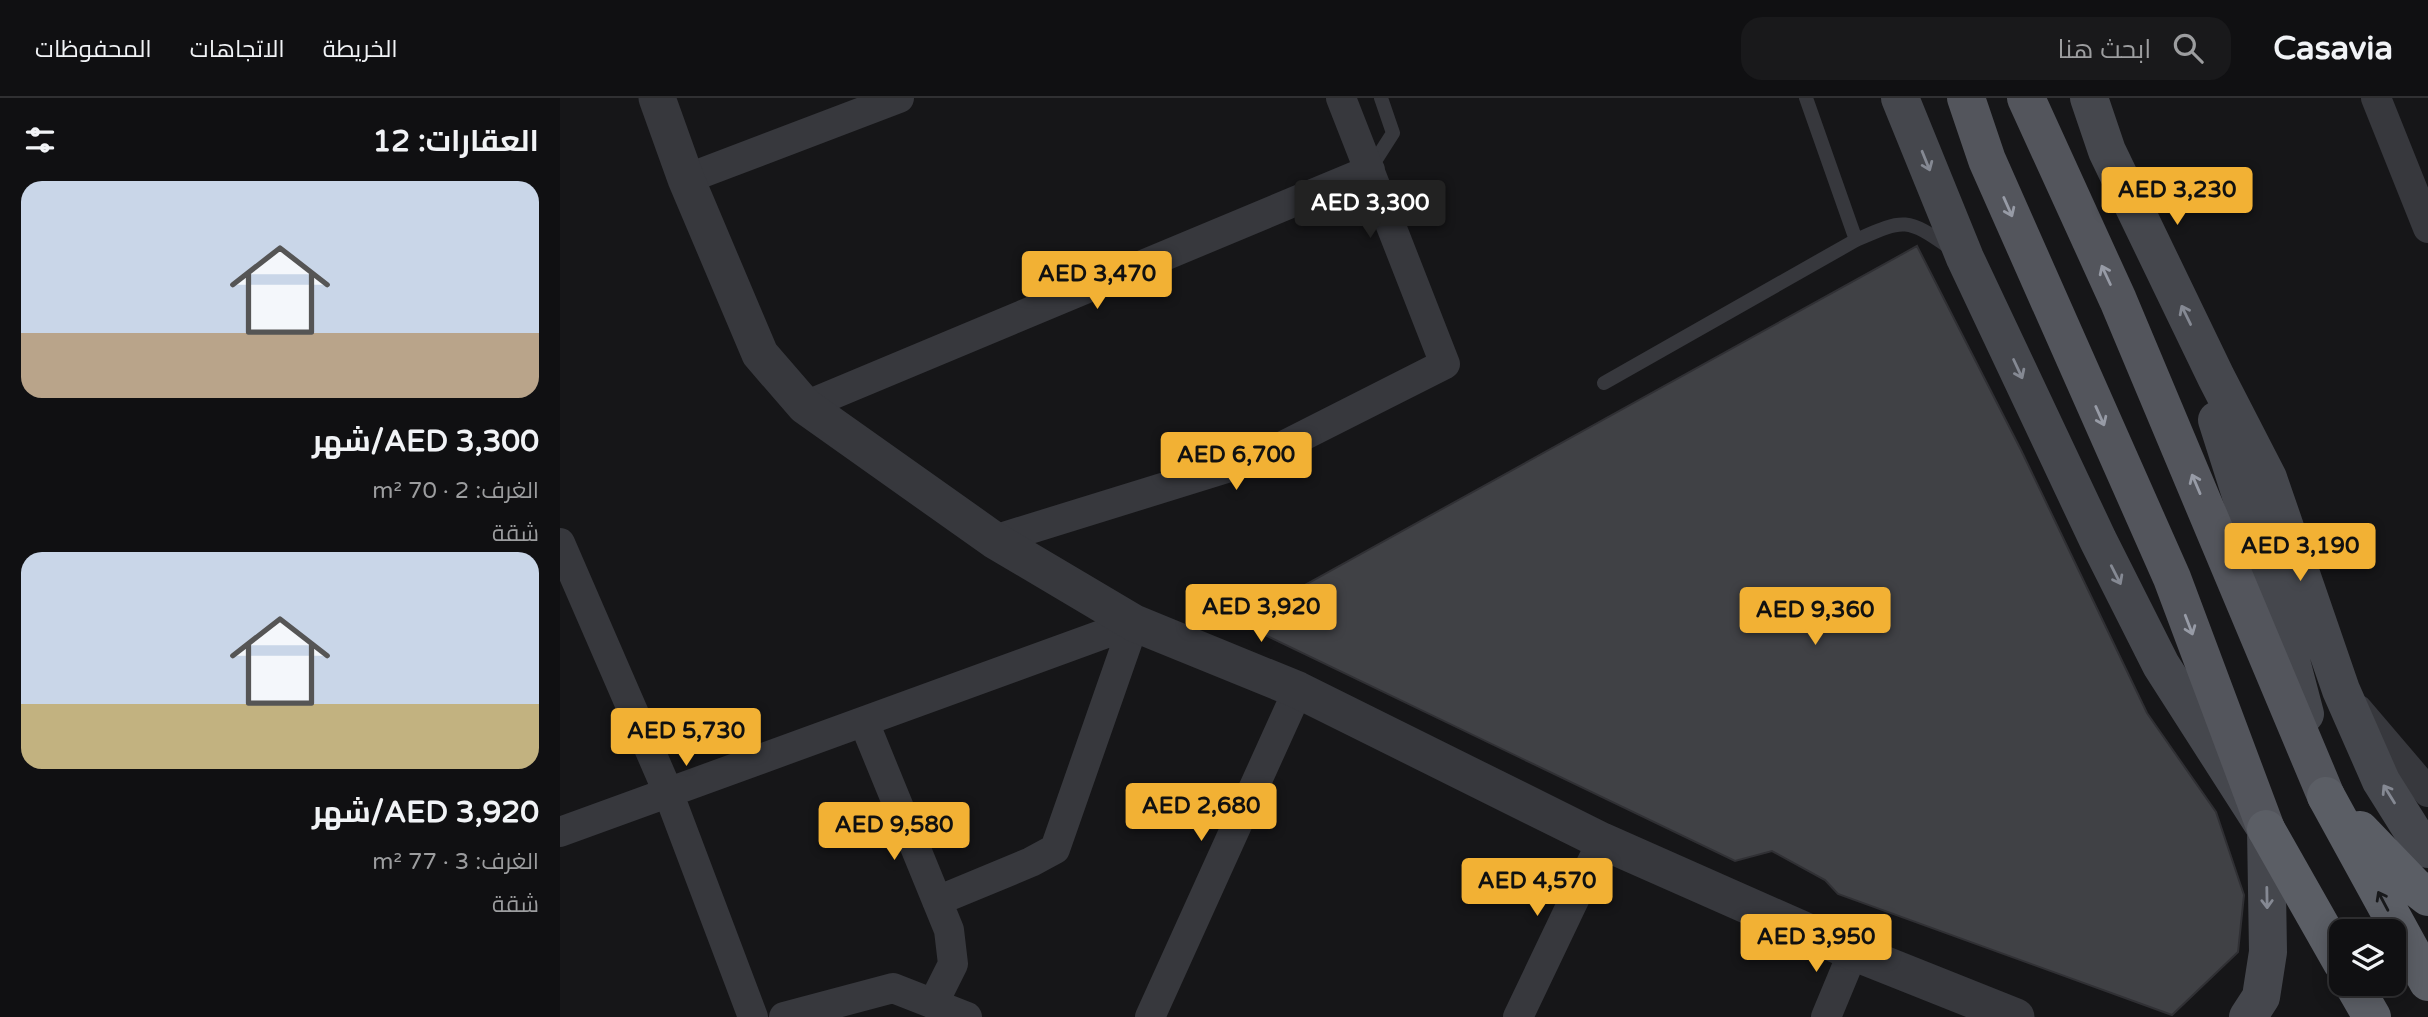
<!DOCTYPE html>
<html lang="ar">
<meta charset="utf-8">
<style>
:root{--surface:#101012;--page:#19191b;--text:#f1f3f6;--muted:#9c9d9f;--line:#303032;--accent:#f2b134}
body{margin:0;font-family:"Varela Round",Cairo,sans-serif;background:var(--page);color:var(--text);direction:rtl;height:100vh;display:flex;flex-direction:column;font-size:26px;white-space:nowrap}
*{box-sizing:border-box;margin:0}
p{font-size:23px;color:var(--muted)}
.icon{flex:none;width:38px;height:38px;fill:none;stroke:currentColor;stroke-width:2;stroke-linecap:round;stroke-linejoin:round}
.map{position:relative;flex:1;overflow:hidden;direction:ltr}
.side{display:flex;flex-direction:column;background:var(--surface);width:560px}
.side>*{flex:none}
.fabs{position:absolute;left:1769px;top:821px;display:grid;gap:14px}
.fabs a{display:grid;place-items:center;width:77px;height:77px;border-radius:14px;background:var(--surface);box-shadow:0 4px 18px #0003,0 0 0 2px var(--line);font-size:35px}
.price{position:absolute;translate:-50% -60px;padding:0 16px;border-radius:7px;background:var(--accent);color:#111;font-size:23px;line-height:46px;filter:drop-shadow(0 2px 4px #0008)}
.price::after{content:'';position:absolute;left:50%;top:42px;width:21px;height:16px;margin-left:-10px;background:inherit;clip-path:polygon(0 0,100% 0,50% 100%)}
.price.selected{background:#222;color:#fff}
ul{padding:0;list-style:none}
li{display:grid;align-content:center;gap:14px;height:371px;padding:0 21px}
li span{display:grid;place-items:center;height:217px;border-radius:21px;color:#555}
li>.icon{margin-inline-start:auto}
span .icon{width:126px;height:126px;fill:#fffc;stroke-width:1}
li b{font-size:30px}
h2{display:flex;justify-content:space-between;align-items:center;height:84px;padding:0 21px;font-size:30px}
header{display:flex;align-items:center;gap:42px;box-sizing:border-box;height:98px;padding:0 35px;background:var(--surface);border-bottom:2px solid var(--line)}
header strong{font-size:33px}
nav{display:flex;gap:38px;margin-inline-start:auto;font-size:24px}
.search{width:490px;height:63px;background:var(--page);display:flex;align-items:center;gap:18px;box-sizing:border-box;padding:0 24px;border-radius:21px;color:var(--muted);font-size:26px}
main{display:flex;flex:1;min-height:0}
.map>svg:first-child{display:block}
</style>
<header>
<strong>Casavia</strong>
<div class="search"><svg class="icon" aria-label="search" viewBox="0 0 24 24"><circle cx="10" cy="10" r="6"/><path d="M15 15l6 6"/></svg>ابحث هنا</div>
<nav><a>الخريطة</a><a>الاتجاهات</a><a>المحفوظات</a></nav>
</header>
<main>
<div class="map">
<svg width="1868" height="919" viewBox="0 0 1868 919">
<rect width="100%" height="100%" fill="#161618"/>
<path fill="#404145" stroke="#303034" stroke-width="2" d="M1357,148L1461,352L1587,615L1656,714L1684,797L1678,854L1612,917L1278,796L1265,782L1212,753L1175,763L678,524Z"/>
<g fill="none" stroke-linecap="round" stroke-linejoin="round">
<path stroke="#37383d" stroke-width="14" d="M810,71L833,35L821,0
M1296,142C1344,121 1346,119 1390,150
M1044,285L1296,142L1246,0"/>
<path stroke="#37383d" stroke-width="30" d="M1816,0L1868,130
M126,81L339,0
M245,308L810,72
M434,442L699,360L885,266L781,0
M0,445L108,694L193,919
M1798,612L1868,694
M304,624L389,832L393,866L373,906
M0,734L574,525
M377,803L471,764L495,751L574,525
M224,919L333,890L407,919
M590,919L738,592
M958,919L1042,743
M1266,919L1293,854"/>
<path stroke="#37383d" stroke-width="37" d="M97,0L126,81L200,256L245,308L434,442L574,525L738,592L1042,743L1293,854L1456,919"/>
<path stroke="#45474d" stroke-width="38" d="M1340,0L1405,160L1538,442L1601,567L1706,731L1708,854L1701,899L1688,919
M1529,0L1547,53L1656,279L1708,380L1781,592L1821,683L1858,742L1868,751
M1657,322L1719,517L1745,616"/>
<path stroke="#53555c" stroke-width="38" d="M1406,0L1427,62L1612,480L1706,731
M1466,0L1558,202L1766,698"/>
<path stroke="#5b5e65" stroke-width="38" d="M1766,698L1868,884
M1706,731L1782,865
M1800,732L1854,788L1868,799
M1793,886L1812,919"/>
</g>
<defs><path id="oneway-shaft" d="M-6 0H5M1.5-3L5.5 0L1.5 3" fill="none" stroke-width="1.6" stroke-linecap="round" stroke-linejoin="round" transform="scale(1.75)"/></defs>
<g stroke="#858993">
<use href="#oneway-shaft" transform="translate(1366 63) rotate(68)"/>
<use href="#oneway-shaft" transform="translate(1626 217) rotate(-116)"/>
<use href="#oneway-shaft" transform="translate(1458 271) rotate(65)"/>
<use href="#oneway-shaft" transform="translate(1556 477) rotate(63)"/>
<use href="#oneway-shaft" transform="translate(1829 696) rotate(-122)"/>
<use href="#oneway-shaft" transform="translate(1707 800) rotate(89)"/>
</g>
<g stroke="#979ba6">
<use href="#oneway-shaft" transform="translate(1448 109) rotate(66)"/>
<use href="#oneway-shaft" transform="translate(1546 177) rotate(-115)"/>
<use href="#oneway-shaft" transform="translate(1540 318) rotate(66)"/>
<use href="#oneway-shaft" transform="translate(1636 386) rotate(-113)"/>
<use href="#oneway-shaft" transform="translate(1629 527) rotate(69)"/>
</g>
<use stroke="#18191b" href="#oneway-shaft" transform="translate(1823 803) rotate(-118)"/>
</svg>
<div class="fabs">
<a><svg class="icon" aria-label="layers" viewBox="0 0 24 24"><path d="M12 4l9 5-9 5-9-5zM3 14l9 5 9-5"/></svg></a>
</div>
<b class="price" style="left:1617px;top:129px">AED 3,230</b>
<b class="price selected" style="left:810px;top:142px">AED 3,300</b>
<b class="price" style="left:537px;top:213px">AED 3,470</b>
<b class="price" style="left:676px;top:394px">AED 6,700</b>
<b class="price" style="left:1740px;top:485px">AED 3,190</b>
<b class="price" style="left:701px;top:546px">AED 3,920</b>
<b class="price" style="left:1255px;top:549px">AED 9,360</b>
<b class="price" style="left:126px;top:670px">AED 5,730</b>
<b class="price" style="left:641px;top:745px">AED 2,680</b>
<b class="price" style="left:334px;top:764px">AED 9,580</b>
<b class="price" style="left:977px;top:820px">AED 4,570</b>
<b class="price" style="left:1256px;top:876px">AED 3,950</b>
</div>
<section class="side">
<h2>العقارات: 12<svg class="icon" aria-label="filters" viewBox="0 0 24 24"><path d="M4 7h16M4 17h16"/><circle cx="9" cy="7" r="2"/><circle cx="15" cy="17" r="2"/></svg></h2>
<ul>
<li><span style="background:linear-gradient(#c9d6e8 70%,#b9a48a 0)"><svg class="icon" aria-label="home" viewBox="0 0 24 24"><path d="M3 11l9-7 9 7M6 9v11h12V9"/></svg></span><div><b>AED 3,300/شهر</b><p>الغرف: 2 · 70 m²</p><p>شقة</p></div></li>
<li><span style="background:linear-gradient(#c9d6e8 70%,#c2b280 0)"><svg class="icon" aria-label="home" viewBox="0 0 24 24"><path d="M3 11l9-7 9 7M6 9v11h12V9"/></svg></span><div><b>AED 3,920/شهر</b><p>الغرف: 3 · 77 m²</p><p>شقة</p></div></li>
</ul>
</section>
</main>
